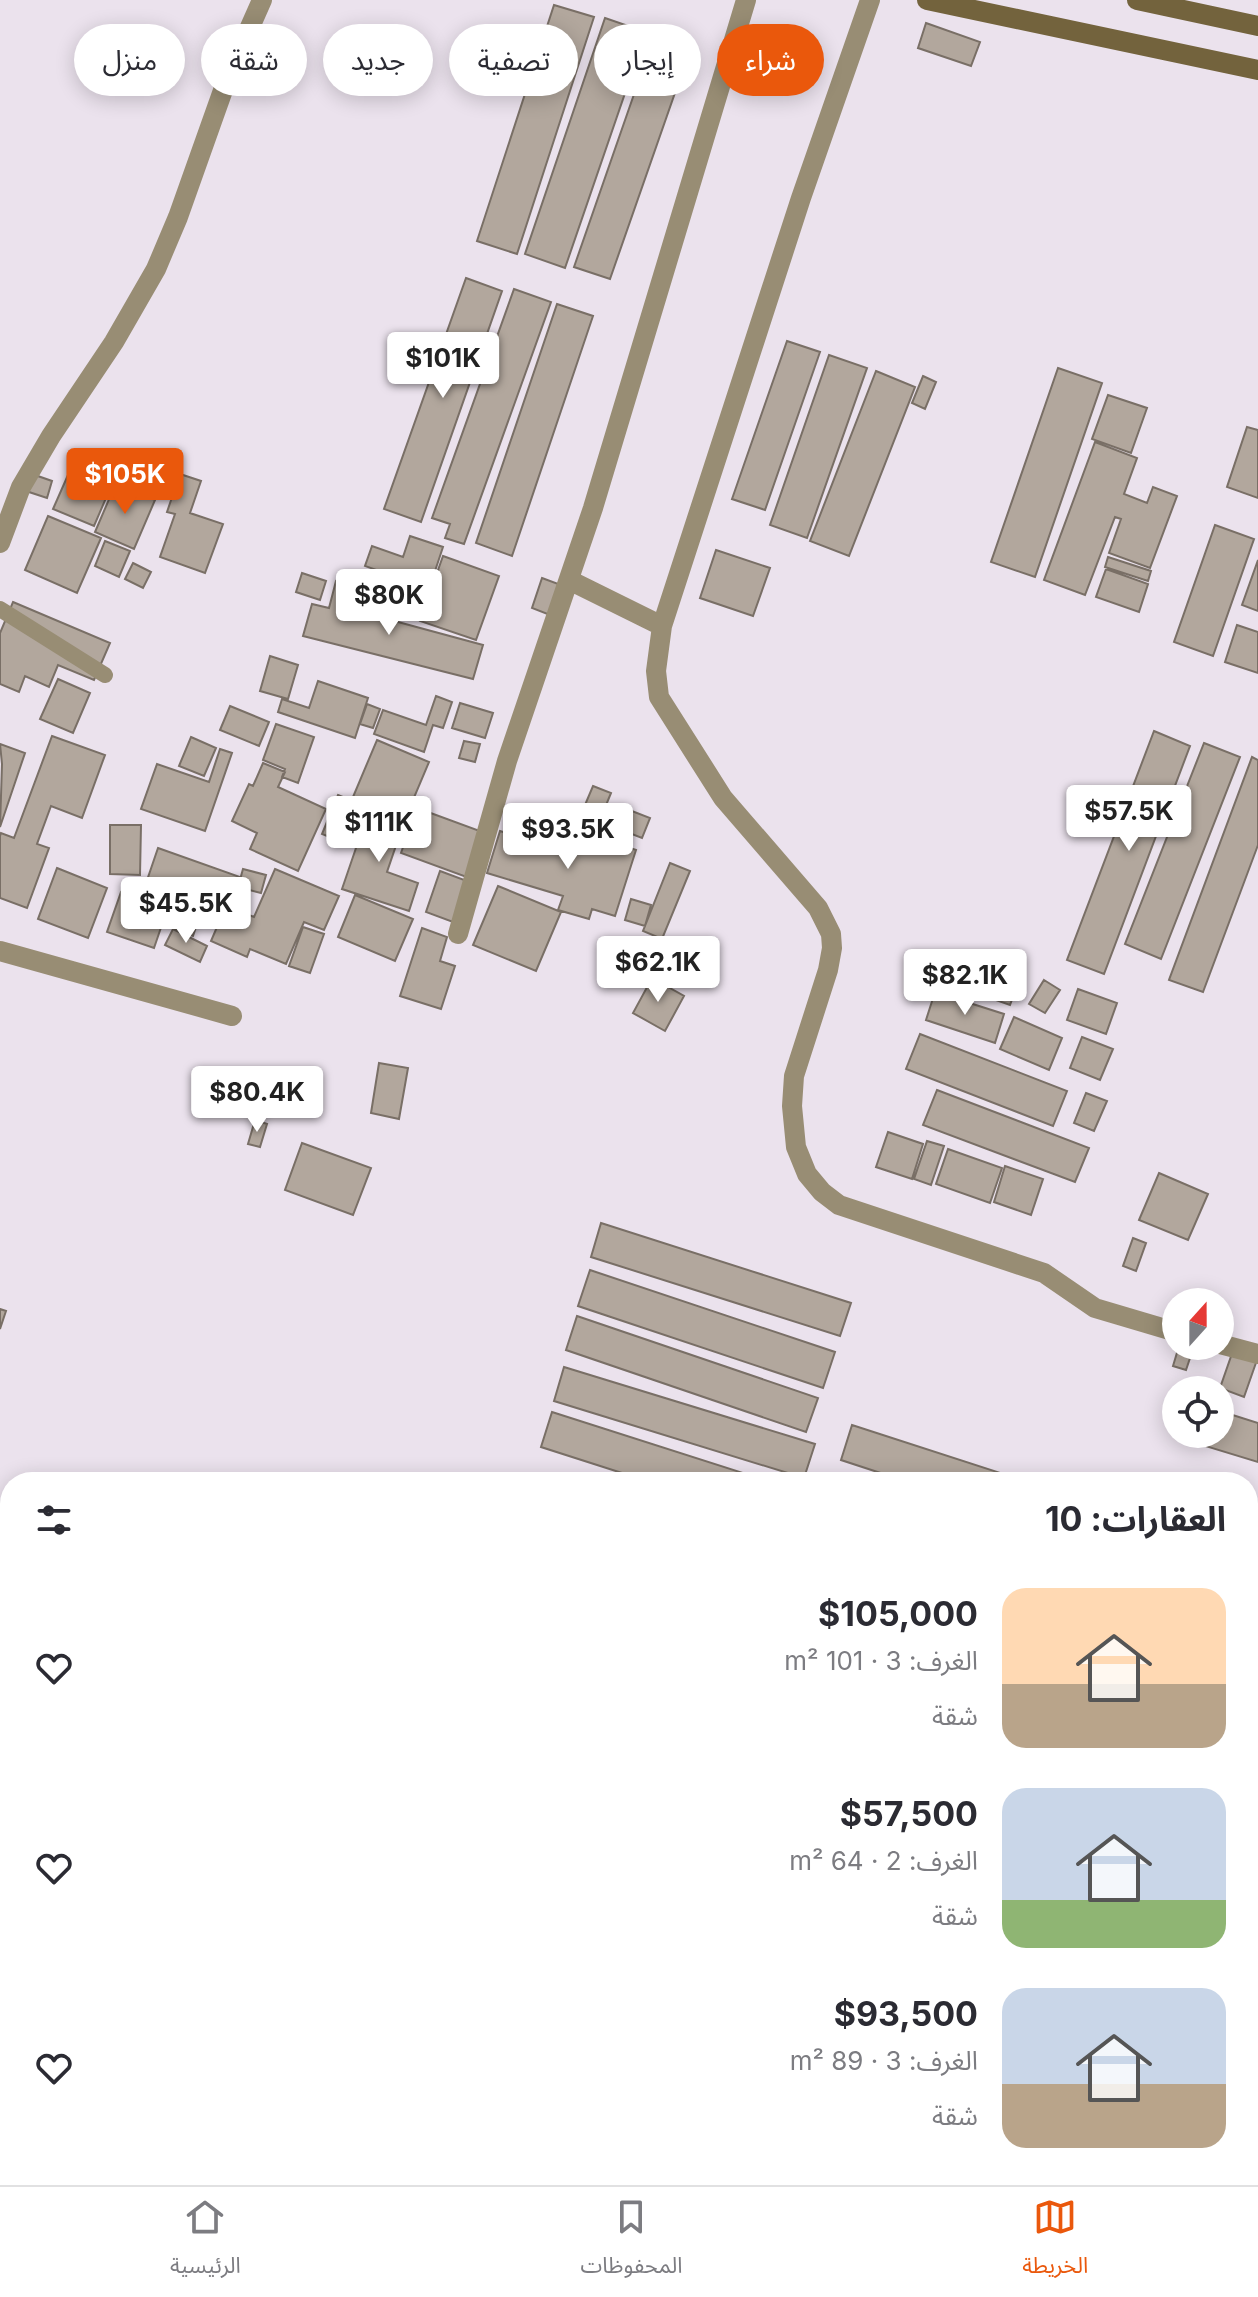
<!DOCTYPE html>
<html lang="ar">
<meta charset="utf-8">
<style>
:root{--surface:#fff;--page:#f2f2f3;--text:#2b2b33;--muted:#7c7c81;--line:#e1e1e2;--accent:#ea580c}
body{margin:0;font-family:Inter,"Noto Sans Arabic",sans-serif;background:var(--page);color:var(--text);direction:rtl;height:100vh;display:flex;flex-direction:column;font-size:30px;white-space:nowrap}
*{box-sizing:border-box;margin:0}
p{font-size:26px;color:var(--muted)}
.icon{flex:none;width:44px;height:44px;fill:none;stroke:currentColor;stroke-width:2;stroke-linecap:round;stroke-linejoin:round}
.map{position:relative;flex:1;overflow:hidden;direction:ltr}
.details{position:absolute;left:0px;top:1472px;width:1258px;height:714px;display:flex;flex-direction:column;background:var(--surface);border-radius:32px 32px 0 0;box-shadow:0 4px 20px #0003;direction:rtl}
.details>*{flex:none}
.top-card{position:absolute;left:24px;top:24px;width:800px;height:72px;direction:rtl;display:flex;gap:16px}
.needle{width:52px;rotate:21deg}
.fabs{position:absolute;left:1162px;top:1288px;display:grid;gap:16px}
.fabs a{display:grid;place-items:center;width:72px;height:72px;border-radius:50%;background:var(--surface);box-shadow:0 4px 20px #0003;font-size:40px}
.price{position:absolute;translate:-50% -68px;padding:0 18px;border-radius:8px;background:#fff;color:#222;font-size:26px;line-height:52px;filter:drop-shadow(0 2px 4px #0008)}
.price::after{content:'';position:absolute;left:50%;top:48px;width:24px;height:18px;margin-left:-12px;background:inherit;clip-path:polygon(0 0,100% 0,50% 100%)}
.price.on{background:var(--accent);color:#fff}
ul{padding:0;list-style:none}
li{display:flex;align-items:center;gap:24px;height:200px;padding:0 32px}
li span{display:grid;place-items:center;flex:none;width:224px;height:160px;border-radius:24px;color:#555}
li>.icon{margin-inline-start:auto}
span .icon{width:96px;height:96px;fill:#fffc;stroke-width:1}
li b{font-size:34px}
h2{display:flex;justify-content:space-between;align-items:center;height:96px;padding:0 32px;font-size:34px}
.tag{padding:0 28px;border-radius:36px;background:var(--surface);box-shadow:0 4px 20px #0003;font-size:28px;line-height:72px}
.tag.on{background:var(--accent);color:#fff}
.tab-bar{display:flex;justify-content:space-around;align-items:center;height:112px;border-top:2px solid var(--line);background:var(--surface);font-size:22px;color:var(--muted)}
.tab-bar a{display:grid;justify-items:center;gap:4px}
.tab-bar .on{color:var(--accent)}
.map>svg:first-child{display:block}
</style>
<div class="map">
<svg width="1258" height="2185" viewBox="0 0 1258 2185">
<rect width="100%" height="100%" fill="#ebe2ed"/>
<path fill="#b2a79d" stroke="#796f66" stroke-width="2" d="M554,5L594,17L517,254L477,241Z
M605,18L646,32L565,268L525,254Z
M926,23L980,42L971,66L918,48Z
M656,31L692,44L610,279L574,267Z
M466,278L502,291L421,522L384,509Z
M514,289L551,302L464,544L445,538L450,524L432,518Z
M557,304L593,316L512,556L476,543Z
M787,341L820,352L765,510L732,499Z
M829,355L867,368L807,538L770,525Z
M1058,368L1102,383L1035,577L991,562Z
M876,371L915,387L849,556L810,541Z
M923,376L936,382L925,409L912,403Z
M1108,395L1147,408L1131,453L1092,439Z
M1247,427L1258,430V498L1227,487Z
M1095,442L1137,458L1124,494L1147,503L1153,487L1177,496L1150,568L1109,553L1121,519L1115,517L1085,595L1044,580Z
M75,459L115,477L94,526L53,509Z
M32,474L52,481L47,498L26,491Z
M180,474L201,481L190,513L223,524L205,573L160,557L175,514L167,512Z
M116,483L155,500L134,549L95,532Z
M48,516L101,538L77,593L25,570Z
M1215,525L1254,539L1213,656L1174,642Z
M410,536L443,547L429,589L365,566L372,546L403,557Z
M105,541L130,551L119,577L95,566Z
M716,550L770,568L753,616L700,598Z
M443,556L499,576L476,640L420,621Z
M1108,557L1151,571L1148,581L1105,567Z
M1258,560V611L1242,605Z
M133,563L151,572L143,588L125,579Z
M1106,569L1148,584L1139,612L1096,597Z
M302,573L326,581L320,600L296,592Z
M542,578L561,585L550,615L532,608Z
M336,581L356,587L350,609L483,645L473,679L303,636L312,604L329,608Z
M13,602L110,643L94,680L58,665L49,687L25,676L19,692L0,684V633Z
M1237,625L1258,632V673L1225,662Z
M270,656L298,665L288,699L260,691Z
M58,679L90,693L73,733L40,719Z
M318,681L368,698L355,738L278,712L282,699L309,708Z
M436,696L452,702L443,728L433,725L424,752L374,734L383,710L426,725Z
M460,703L493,713L485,738L452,728Z
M367,704L380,709L373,728L360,724Z
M230,706L269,722L259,746L220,730Z
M276,724L314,737L298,783L282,777L285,769L263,760Z
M1154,731L1190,746L1104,974L1067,960Z
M52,736L105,755L82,818L51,806L37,844L49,848L27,908L0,898V836L1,833L14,838Z
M191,737L216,748L204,776L179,766Z
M377,740L429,762L405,819L353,797Z
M464,741L480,744L475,762L459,758Z
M1204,743L1240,757L1161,959L1125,944Z
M0,744L25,753L0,827L2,764Z
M220,749L232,753L205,831L141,809L157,764L209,782Z
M1252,757L1258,760V845L1203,992L1169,980Z
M263,763L285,772L278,787L326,809L298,871L250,849L257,833L232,821L249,784L253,786Z
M593,786L611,793L600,820L582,812Z
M338,795L369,808L354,847L322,834Z
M619,806L650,818L642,838L611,826Z
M417,808L488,834L472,879L401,853Z
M369,810L404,822L387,872L418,883L409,911L342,889Z
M110,825H141L140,875L110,874Z
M500,831L572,854L579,832L636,850L615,916L592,909L589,919L558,910L563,896L487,873Z
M158,848L240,877L231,903L207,894L193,936L175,929L181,912L141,898Z
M670,863L690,871L662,939L643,931Z
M57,868L107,888L88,938L38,919Z
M243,869L266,875L261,893L238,887Z
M275,869L339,896L324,930L304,922L286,964L250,949L247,957L211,941L226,906L254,917Z
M440,871L467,881L453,922L426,912Z
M498,886L561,912L536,971L473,945Z
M121,892L168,907L154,948L107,932Z
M355,895L413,919L395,961L338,937Z
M631,899L651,905L645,926L625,920Z
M303,927L324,934L310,973L289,966Z
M422,928L447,937L440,961L455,966L441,1009L400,996Z
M173,929L207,946L200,962L165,945Z
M947,952L965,959L956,982L938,976Z
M984,962L1021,975L1010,1005L973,992Z
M967,964L979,968L973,986L960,982Z
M652,978L684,996L665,1031L633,1013Z
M1044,980L1060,990L1045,1013L1029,1004Z
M1078,989L1117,1003L1106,1034L1067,1020Z
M935,992L1004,1014L995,1043L926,1020Z
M1014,1017L1062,1038L1049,1070L1000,1049Z
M920,1034L1067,1091L1053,1126L906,1069Z
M1082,1037L1113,1049L1100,1080L1070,1068Z
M379,1063L408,1068L399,1119L371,1113Z
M937,1090L1089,1148L1075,1182L923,1125Z
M1086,1093L1107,1101L1094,1131L1074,1123Z
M255,1120L267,1124L260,1147L248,1144Z
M888,1132L923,1144L912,1179L876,1167Z
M927,1141L944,1146L931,1185L914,1179Z
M302,1143L371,1168L353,1215L285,1190Z
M948,1149L1002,1168L990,1203L936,1184Z
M1005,1166L1043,1179L1031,1215L994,1202Z
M1159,1173L1208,1194L1188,1240L1139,1220Z
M601,1223L851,1303L840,1336L591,1257Z
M1133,1238L1146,1243L1136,1271L1123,1266Z
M590,1270L835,1352L823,1388L578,1306Z
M0,1309L6,1311L0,1329Z
M577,1316L818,1398L806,1432L566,1350Z
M1235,1345L1258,1357L1244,1397L1220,1388Z
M1179,1346H1194L1186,1370L1173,1366Z
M564,1367L815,1444L804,1478L554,1401Z
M1220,1411L1258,1423V1462L1179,1438L1181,1434H1220Z
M552,1412L771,1482H650L541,1447Z
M852,1425L1028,1482H908L841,1460Z
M839,1475L861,1482H837Z
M1248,1582L1258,1586V1626L1248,1623Z
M1248,1633L1258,1637V1676L1248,1673Z
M1248,1687L1258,1690V1731L1248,1727Z
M0,1805L10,1808V1904L0,1935Z
M258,2176H346L373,2185H255Z
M392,2176H448L445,2185H420Z"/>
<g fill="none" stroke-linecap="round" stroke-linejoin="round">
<path stroke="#988d74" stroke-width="16" d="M0,609L105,675"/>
<path stroke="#988d74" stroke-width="20" d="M0,543L21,487L51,436L114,342L156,269L178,217L227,79L262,0
M569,580L662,626L656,671L659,697L723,798L818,908L831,934L832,948L828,970L794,1076L792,1106L796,1147L807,1174L822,1192L839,1205L1044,1273L1095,1308L1176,1332
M662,626L801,198L870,0
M458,934L507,761L593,508L746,0
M0,951L232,1016
M1220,1344L1258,1354"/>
<path stroke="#73633d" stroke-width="20" d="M927,0L1258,70
M1137,0L1258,26"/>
</g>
</svg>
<div class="fabs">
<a><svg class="needle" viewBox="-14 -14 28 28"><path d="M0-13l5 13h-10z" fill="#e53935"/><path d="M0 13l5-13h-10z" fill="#7c7c81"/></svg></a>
<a><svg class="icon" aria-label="locate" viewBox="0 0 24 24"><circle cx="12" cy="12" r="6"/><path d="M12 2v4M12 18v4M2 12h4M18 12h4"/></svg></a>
</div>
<b class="price" style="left:443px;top:400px">$101K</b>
<b class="price on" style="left:125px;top:516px">$105K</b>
<b class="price" style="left:389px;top:637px">$80K</b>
<b class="price" style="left:1129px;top:853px">$57.5K</b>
<b class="price" style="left:379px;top:864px">$111K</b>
<b class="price" style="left:568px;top:871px">$93.5K</b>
<b class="price" style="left:186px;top:945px">$45.5K</b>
<b class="price" style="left:658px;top:1004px">$62.1K</b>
<b class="price" style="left:965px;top:1017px">$82.1K</b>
<b class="price" style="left:257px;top:1134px">$80.4K</b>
<div class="top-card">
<a class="tag on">شراء</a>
<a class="tag">إيجار</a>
<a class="tag">تصفية</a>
<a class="tag">جديد</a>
<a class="tag">شقة</a>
<a class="tag">منزل</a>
</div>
<section class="details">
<h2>العقارات: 10<svg class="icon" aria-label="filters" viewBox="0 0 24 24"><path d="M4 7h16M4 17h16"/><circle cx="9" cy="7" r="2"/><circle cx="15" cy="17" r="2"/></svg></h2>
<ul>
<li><span style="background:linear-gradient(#ffd9b3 60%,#b9a48a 0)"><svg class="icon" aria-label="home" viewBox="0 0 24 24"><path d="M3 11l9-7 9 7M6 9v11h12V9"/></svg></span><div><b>$105,000</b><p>الغرف: 3 · 101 m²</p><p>شقة</p></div><svg class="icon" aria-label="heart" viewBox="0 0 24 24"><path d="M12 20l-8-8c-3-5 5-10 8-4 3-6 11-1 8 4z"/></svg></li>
<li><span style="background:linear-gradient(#c9d6e8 70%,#8fb573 0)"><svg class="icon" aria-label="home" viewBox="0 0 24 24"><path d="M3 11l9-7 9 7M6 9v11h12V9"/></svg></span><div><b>$57,500</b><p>الغرف: 2 · 64 m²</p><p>شقة</p></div><svg class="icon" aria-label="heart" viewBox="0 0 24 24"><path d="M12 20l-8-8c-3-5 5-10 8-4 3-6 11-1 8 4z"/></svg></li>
<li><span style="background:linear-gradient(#c9d6e8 60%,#b9a48a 0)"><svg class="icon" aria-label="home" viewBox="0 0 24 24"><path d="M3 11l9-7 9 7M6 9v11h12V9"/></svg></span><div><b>$93,500</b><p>الغرف: 3 · 89 m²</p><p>شقة</p></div><svg class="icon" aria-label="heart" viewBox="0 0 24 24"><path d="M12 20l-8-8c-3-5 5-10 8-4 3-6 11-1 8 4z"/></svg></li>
</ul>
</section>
</div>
<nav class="tab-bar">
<a class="on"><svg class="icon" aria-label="map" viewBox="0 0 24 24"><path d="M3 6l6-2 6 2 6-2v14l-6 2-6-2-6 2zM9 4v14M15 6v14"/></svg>الخريطة</a>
<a><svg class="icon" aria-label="saved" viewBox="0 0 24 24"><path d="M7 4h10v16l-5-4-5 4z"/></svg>المحفوظات</a>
<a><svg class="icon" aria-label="home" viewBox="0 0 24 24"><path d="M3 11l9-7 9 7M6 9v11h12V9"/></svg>الرئيسية</a>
</nav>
